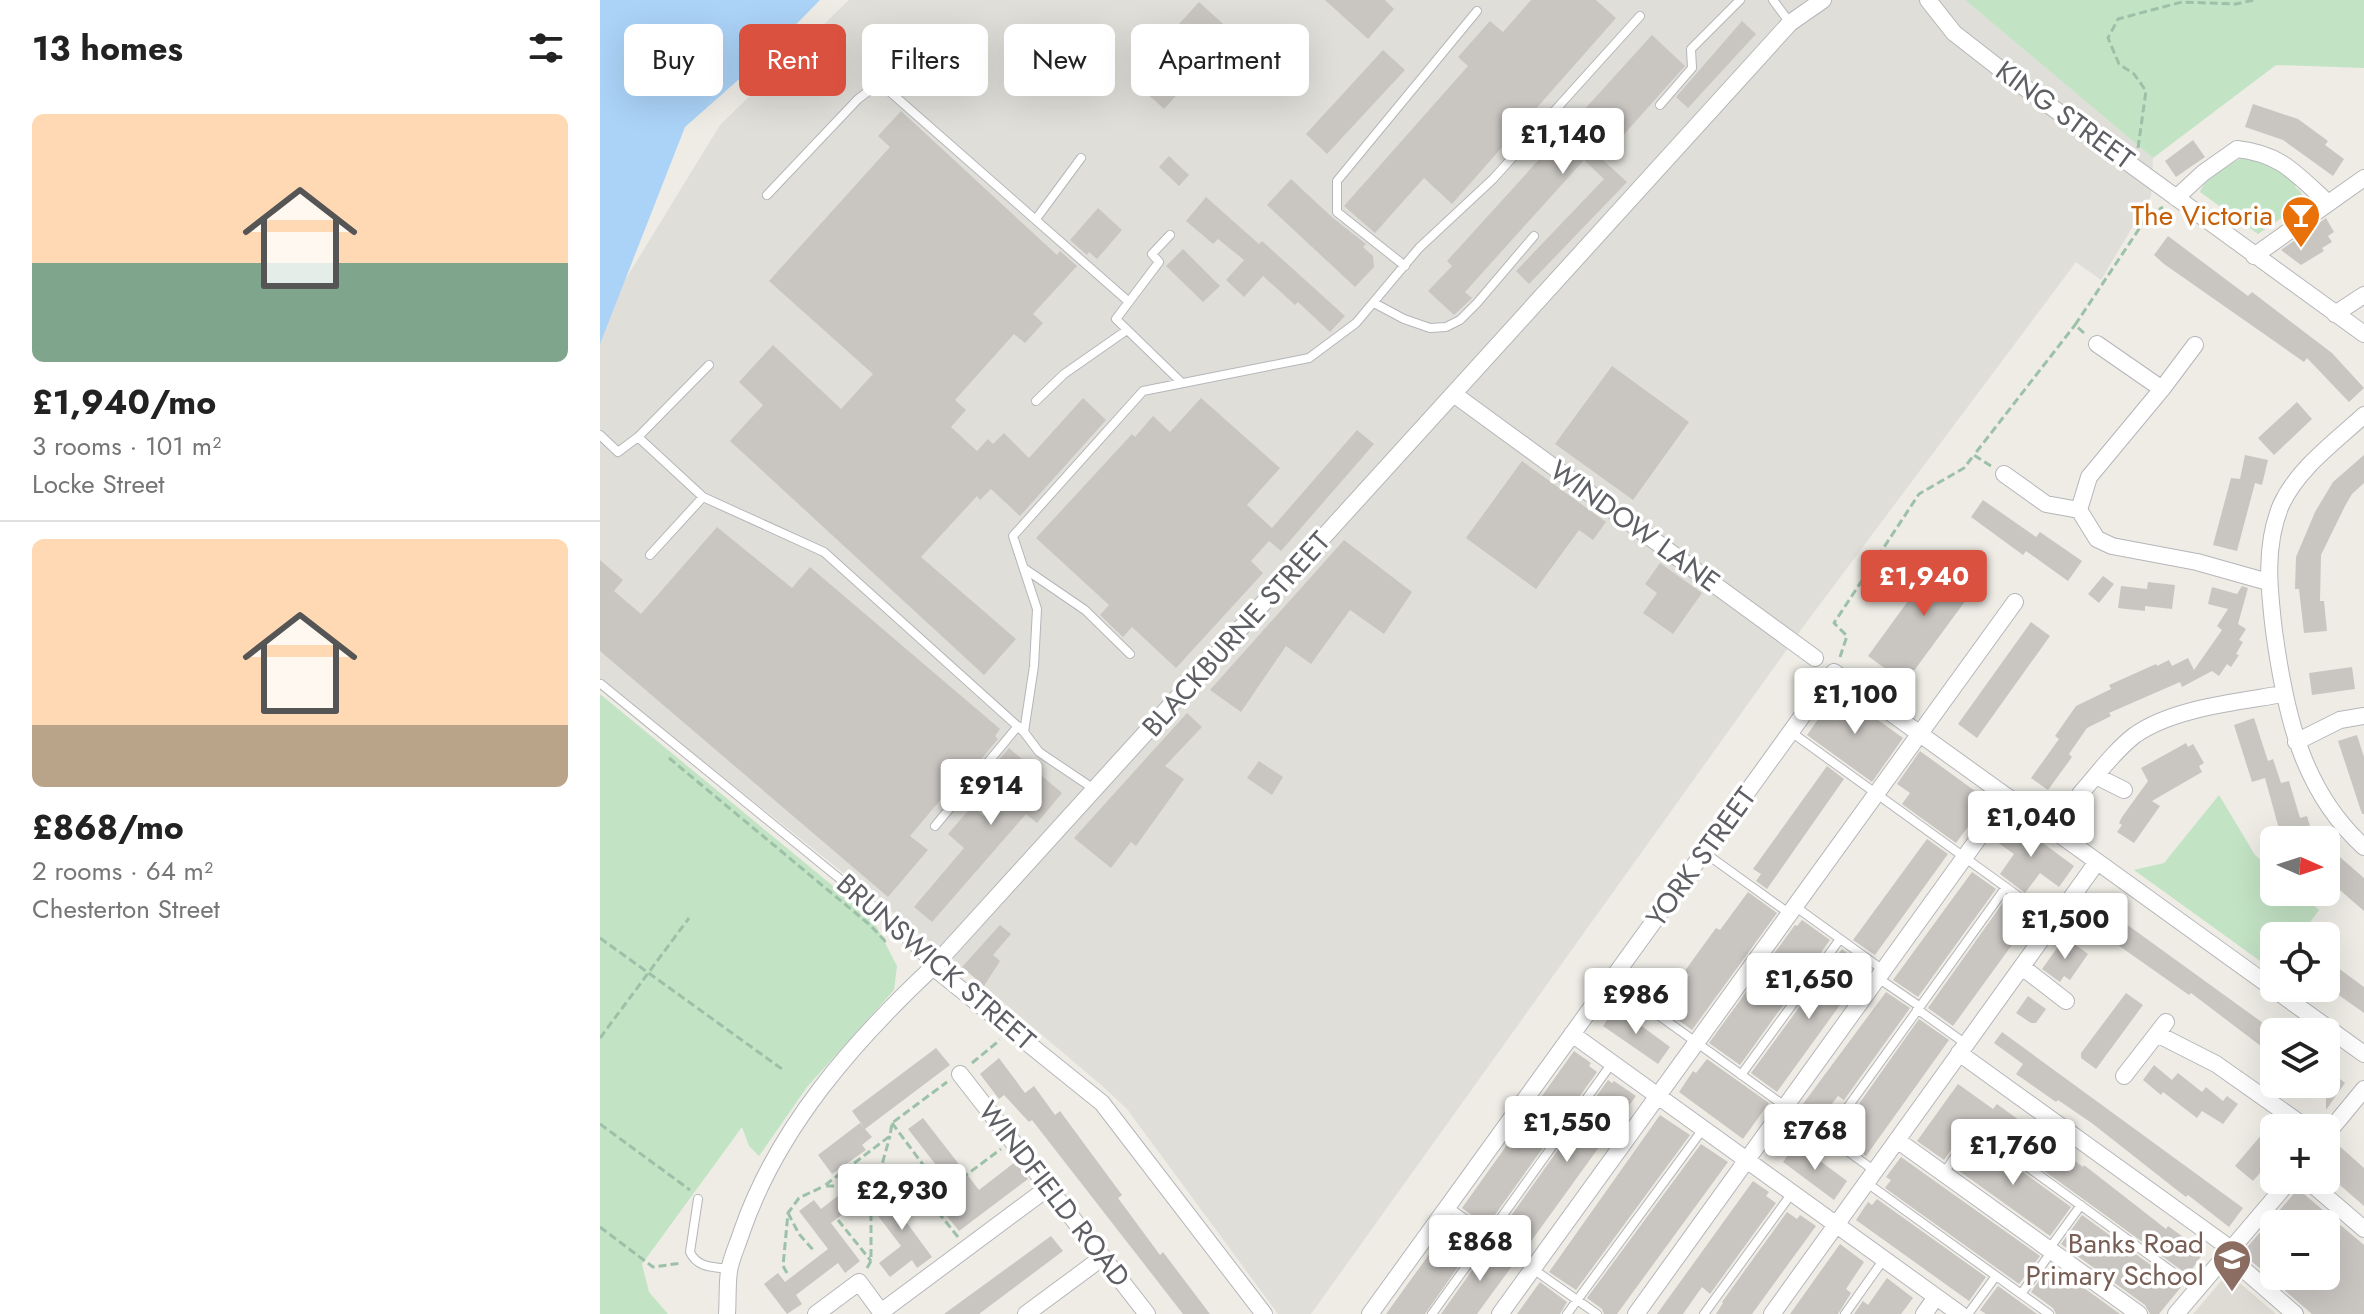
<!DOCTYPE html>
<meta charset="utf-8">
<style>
:root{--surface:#fff;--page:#f2f2f2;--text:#222;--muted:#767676;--line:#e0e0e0;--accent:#da513f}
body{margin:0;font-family:Jost,sans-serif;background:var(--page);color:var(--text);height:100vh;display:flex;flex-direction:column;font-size:30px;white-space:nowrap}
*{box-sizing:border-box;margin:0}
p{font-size:26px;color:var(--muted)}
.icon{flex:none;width:44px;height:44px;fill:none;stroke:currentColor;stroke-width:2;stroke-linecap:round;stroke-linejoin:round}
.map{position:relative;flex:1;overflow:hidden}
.details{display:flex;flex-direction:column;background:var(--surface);width:600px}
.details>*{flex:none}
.banner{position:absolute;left:24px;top:24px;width:760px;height:72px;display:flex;gap:16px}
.needle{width:52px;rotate:93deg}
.fabs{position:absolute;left:1660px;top:826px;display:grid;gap:16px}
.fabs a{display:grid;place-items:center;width:80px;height:80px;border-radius:12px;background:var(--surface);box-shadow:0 8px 32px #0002;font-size:40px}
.price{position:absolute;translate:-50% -68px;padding:0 18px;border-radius:8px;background:#fff;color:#222;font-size:26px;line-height:52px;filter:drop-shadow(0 2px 4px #0008)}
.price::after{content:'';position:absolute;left:50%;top:48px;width:24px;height:18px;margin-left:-12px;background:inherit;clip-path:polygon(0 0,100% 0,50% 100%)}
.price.selected{background:var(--accent);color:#fff}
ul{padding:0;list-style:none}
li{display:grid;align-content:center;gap:16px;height:424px;padding:0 32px}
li+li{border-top:2px solid var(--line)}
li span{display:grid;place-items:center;height:248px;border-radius:12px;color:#555}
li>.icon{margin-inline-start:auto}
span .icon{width:144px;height:144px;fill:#fffc;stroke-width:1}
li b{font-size:34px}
h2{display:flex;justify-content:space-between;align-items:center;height:96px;padding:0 32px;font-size:34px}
.chip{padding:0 28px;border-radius:12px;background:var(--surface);box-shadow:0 8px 32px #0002;font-size:28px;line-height:72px}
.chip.selected{background:var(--accent);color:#fff}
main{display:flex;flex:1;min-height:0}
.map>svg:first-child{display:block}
</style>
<main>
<section class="details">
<h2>13 homes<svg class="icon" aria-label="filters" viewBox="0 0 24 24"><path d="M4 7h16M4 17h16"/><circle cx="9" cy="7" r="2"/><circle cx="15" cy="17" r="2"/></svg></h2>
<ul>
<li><span style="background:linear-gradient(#ffd9b3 60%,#7fa58c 0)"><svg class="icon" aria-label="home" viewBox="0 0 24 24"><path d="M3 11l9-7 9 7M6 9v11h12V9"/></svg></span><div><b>£1,940/mo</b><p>3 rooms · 101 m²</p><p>Locke Street</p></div></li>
<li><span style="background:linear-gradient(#ffd9b3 75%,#b9a48a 0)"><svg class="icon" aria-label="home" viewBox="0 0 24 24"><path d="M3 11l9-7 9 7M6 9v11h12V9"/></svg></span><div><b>£868/mo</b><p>2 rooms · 64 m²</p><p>Chesterton Street</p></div></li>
</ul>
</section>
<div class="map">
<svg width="1764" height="1314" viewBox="0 0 1764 1314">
<rect width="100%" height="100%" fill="#eeece5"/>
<path fill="#dfded9" d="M249,0H1365L1553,158L1551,196L1501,280L1476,262L1203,627L711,1314H678L527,1109L500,1084L364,969L0,679V321L120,125Z"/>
<path fill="#dddbd3" d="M1628,1273L1676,1314H1593Z"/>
<path fill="#c3e3c5" d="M1365,0H1764V68L1676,65L1553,158Z
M1644,157L1676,166L1698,183L1695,187C1702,192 1704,196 1702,204L1658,234L1600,192C1606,176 1629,164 1644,157Z
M0,694L272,918L297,966L294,990L207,1087L159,1156L149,1146L142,1127L42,1264L49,1292L68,1314H0Z
M1619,795L1655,855L1674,871V892H1698L1719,910L1700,936H1674V971L1534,870L1564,863Z"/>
<path fill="#abd3f7" d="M0,0H220L163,58L85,127L0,344Z"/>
<path fill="#c9c6c2" d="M725,0H785L794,9L768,39Z
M931,0H996L1016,18L852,204L824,178L775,233L744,206L868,66L858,57L890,21L903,32Z
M599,2L633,33L564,109L543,90L593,37L579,24Z
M1142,21L1156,34L1088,108L1076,97Z
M1052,35L1085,66L1002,159L1027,182L929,284L916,271L1004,179L984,160L865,292L872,298L854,315L828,291L852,266L847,261Z
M783,50L805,70L727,154L706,134Z
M1653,104L1698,119L1728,141L1725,145L1744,159L1733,176L1683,140L1645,127Z
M301,111L457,255L460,251L477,266L433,314L443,323L425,343L414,334L355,400L366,410L351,427L377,451L388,439L393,444L404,433L429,458L483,398L506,420L420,516L391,489L380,500L377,496L321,557L416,639L384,675L130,441L163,405L139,382L173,345L241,409L273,374L169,281L290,147L278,136Z
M1593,140L1605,157L1576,177L1565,161Z
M569,156L589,175L579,186L559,167Z
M691,179L733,218L766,244L763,247L773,256L774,267L755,287L667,205Z
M606,197L659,244L662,241L745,316L730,332L698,302L695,305L663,276L644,297L626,280L644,260L618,239L613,244L586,221Z
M498,208L522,230L497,259L489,252L487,255L470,240Z
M1726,218L1734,232L1728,236L1732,242L1722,248L1724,251L1701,265L1681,250Z
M1568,236L1648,296L1652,292L1732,353L1764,388L1749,402L1707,358L1704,362L1564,264L1554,255Z
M583,249L620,286L603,302L566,266Z
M1012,366L1089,422L1033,500L955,444Z
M601,398L680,468L647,505L672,528L757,430L774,444L681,551L669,541L651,561L663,573L576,668L532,627L523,637L500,615L509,605L436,538L532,434L535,437L553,416L570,432Z
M1697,402L1712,419L1674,455L1658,438Z
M1645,455L1668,460L1662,485L1655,483L1637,551L1613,545L1631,478L1640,479Z
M1764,455V483L1752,494L1745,506L1721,555L1720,601H1724L1727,631L1704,633L1699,589H1695L1696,557L1715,512L1733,482Z
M922,461L1006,522L993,540L979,530L936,589L866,538Z
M1383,500L1436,537L1440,532L1482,561L1468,581L1426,551L1423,555L1371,517Z
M117,527L192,588L210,567L400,729L395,736L398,739L373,769L369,766L310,836L328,850L288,897L0,651V560L23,580L14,591L41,614Z
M744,540L812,592L784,634L750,610L711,664L686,646L641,712L610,690Z
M1343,553L1380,581L1305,683L1268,656Z
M1060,563L1102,593L1073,634L1043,613L1057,593L1045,584Z
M1503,576L1514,584L1499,603L1488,594Z
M1548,582L1575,585L1572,609L1545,606V611L1518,608L1521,586L1547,589Z
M1642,586L1648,588L1638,624L1646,629L1639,640L1643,642L1636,654L1639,655L1631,667L1627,664L1619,676L1612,671L1582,687L1580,682L1509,713L1511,716L1487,728L1469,754L1472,757L1448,790L1431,778L1459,739L1455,736L1476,706L1511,689L1509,685L1556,664L1557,666L1569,660L1572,666L1588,658L1594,670L1622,630L1617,626L1628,609L1608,604L1612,587L1637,594Z
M1431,622L1450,636L1377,738L1358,724Z
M1752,667L1755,689L1712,695L1709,673Z
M1238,691L1303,738L1272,782L1207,735Z
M587,713L602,727L565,766L584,779L536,846L531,842L511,868L474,838Z
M1654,718L1668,761L1673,759L1681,783L1689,781L1700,818L1707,816L1714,840H1682L1665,778L1652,782L1634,725Z
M1757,735L1764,757V814H1762L1738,741Z
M1586,743L1588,747L1593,744L1604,763L1599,766L1602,772L1552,801L1560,806L1534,843L1517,832L1522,825L1519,823L1522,817L1548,781L1541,768Z
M409,748L462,793L437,823L426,814L332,922L314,907L364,848L348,834L372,806L383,816L403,794L384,778Z
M1320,751L1386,799L1385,804L1356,843L1302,804L1310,793L1297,784Z
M659,761L683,777L672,795L647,778Z
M1227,766L1244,779L1167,889L1156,881L1161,874L1153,869Z
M1413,821L1474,866L1459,887L1440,873L1425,893L1400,874L1414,854L1397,842Z
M1327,839L1348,854L1275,955L1253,940Z
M1726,845L1764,878V911L1726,878Z
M1372,872L1396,889L1318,997L1293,980Z
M1148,892L1177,913L1092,1030L1070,1014L1082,997L1076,993L1089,975L1084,972L1116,928L1120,930Z
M1407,897L1433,916L1353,1026L1328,1008Z
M1504,908L1674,1031V1056L1591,993L1589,995L1515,943L1517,940L1493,923Z
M1202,920L1230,940L1140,1065L1109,1043L1195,925L1197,926Z
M400,925L411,934L393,955L400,961L384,986L362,967Z
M1465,937L1488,954L1470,980L1464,976L1460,982L1442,969Z
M1242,949L1266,969L1177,1092L1151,1073Z
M1726,959L1764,987V1013L1726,986Z
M1286,992L1310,1008L1244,1100L1238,1096L1218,1122L1200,1108Z
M1526,993L1543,1005L1496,1069L1481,1058V1053Z
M1428,996L1446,1009L1436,1023H1431L1416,1013Z
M1016,1007L1070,1047L1058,1064L1003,1026Z
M1319,1019L1349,1040L1266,1156L1243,1138L1261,1112L1256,1108Z
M1402,1032L1643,1208L1629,1227L1588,1195L1586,1197L1573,1187L1493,1124L1458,1100L1456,1102L1416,1074L1423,1064L1394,1043Z
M336,1048L350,1065L265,1129L272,1137L262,1145L266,1150L232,1174L218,1155L260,1123L265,1129L252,1111Z
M974,1051L991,1063L989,1066L997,1072L887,1226L862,1208Z
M399,1058L425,1093L434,1086L455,1115L460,1111L522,1195L518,1198L560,1255L563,1252L610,1314H583L432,1120L429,1122L404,1095L399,1099L380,1074Z
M1107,1059L1169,1103L1143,1139L1079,1092L1093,1071L1096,1073Z
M1554,1065L1572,1080L1578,1073L1602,1092L1606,1087L1623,1101L1627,1096L1638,1104L1623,1124L1602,1111L1597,1118L1563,1092L1561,1095L1543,1080Z
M1726,1068L1745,1083L1726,1110V1095L1711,1084H1726Z
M1008,1080L1012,1083L1014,1081L1036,1096L924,1251L898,1234Z
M1358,1084L1393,1109L1397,1104L1483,1167L1484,1165L1566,1229L1568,1226L1604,1252L1588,1275L1377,1122L1369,1124L1344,1160L1317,1141Z
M1060,1115L1090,1135L976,1290L949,1272Z
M323,1118L379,1190L415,1162L428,1179L359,1231L346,1215L364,1201L308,1129Z
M1674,1120V1157L1653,1181L1635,1166Z
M1376,1138L1471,1207L1450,1236L1355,1168Z
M1196,1143L1247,1181L1234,1200L1183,1162Z
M1736,1143L1764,1168V1206L1726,1173V1154Z
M1101,1144L1128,1162L1017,1314H1004L1002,1309L987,1298Z
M1301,1157L1440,1256L1419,1284L1285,1188L1291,1180L1286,1177Z
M1153,1181L1169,1192L1166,1196L1176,1203L1110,1294L1102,1287L1083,1314H1057Z
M314,1188L325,1203L304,1219L332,1257L317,1268L312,1260L290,1277L279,1263L301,1246L272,1208L286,1197L293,1205Z
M1698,1189L1764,1245V1314H1712L1668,1276H1726V1224H1674V1260L1664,1272L1642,1253Z
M244,1191L255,1205L231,1223L260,1261L245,1273L238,1263L196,1295L202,1304L187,1314L164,1284L178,1273L185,1282L228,1249L199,1211L214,1200L221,1209Z
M1277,1199L1386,1277L1369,1301L1256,1220L1268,1202L1272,1205Z
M1187,1212L1197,1219L1200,1215L1216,1226L1152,1314H1116L1123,1303L1122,1302Z
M1482,1215L1581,1287L1559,1314H1550L1545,1305L1461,1244Z
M854,1220L879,1237L825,1314H786Z
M451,1236L463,1251L379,1314H344Z
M1240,1244L1264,1262L1246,1289L1251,1293L1238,1314H1190Z
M890,1245L915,1262L877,1314H841Z
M1451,1264L1520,1314H1456L1453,1308L1431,1292Z
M1287,1278L1313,1298L1301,1314H1254L1263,1301L1268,1305Z
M940,1282L967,1302L960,1314H917Z
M1398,1286L1416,1299L1437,1314H1386L1380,1310Z"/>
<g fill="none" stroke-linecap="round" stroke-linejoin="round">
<g stroke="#b5b6ba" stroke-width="10">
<path id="service" d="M1173,0L1190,23
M1060,105L1092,68L1091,49L1140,0
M167,195L258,99L274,87L289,91L529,302
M436,219L481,158
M570,235L552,254L559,262L516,319L582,383
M805,266L737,212V181L877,11
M774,303L804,319L830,328L846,327L860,320L877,303L934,236
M436,401L464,374L527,330
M0,435L18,452L38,437L103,497L224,552L424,732
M38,437L109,365
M50,555L103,497
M425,569L485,610L530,654
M1,684L278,910L333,967
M1191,732L1454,922
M494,789L439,752L424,732L434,666L437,609L413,536L543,391L709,358L756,323L819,248L893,179L1040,16
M335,826L418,726
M1105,853L1190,914
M1196,907L1283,970
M1278,978L1319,1006
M1011,981L1275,1171
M1317,1009L1366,1044
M1141,1075L1240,939
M1227,1136L1406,887
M1344,1173L1374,1128L1596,1289
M1267,1183L1449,1314
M98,1199L90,1252C97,1268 114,1267 129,1269
M848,1207L934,1267
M1449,1249L1481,1205
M933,1269L997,1314
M1421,1294L1452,1251
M832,1314L1012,1063
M967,1314L1103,1129
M1104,1314L1192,1193
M1245,1314L1284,1259
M1368,1314L1396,1276"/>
</g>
<g stroke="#b5b6ba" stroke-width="18">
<path id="minor" d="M1328,0L1354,33L1413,79L1764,334
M1576,198L1603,173L1637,149C1681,154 1695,173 1727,202
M1654,256L1764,178
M1735,314L1764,295
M1497,344L1562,389
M1595,345L1562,389L1489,477L1479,510L1497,539L1512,546L1597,562L1668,582
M855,395L1215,658
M1764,415C1735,442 1698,468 1681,505C1664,546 1669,589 1674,631C1685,711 1701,790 1764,847
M1404,474L1446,504L1479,510
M1696,742L1740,720L1764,716
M1496,776L1524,790
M1480,794C1497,775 1514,751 1535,735C1573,708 1637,702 1683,694
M333,967L502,1103L664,1314
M1422,967L1466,1001
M972,1034L1360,1314
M1557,1034L1616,1064L1707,1128
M1359,1053L1631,1249
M360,1074L547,1314
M1524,1076L1566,1022
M1726,1135L1764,1089
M1297,1140L1539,1314
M1707,1180L1764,1229
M1627,1255L1695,1314
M127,1314C128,1300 127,1285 129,1271C131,1258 138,1244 142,1231C178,1127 254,1041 333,967L1190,23L1223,0
M216,1314L259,1282L281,1312L449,1187
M426,1314L503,1257
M770,1314L1234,672L1764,1054
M900,1314L1415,602
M1036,1314L1408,797
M1172,1314L1497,862
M1324,1314L1336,1297
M1576,1314L1690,1180"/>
</g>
<path stroke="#9cc1a8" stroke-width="3" stroke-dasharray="8 4" stroke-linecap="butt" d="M1538,148L1546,91L1534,74L1519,64L1508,38L1518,19L1582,2L1636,4L1654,0
M1484,333L1475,325L1547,217L1563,207
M1391,466L1374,455L1475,325
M1240,657L1247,636L1234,623L1319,494L1364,468L1374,455
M69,758L270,925L285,941L289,939
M0,938L182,1069
M0,1038L89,918
M372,1063L400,1040
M292,1123L333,1178L275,1186H224L290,1136L292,1123L347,1082
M0,1124L90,1190
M333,1178L345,1193
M188,1213L199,1234L215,1252
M238,1220L271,1261
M0,1227L53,1267L82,1263
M358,1237L330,1202L401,1149
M267,1268L271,1261V1204L290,1136
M187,1273L183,1266L188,1213L199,1198L224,1186"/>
<use href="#service" stroke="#fff" stroke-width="8"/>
<use href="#minor" stroke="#fff" stroke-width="16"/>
</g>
<defs>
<g id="bar-pin" transform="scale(2)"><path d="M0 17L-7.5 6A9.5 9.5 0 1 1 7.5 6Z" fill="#e8710a" stroke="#fff"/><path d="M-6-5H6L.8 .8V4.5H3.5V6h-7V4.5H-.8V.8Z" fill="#fff"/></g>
<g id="school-pin" transform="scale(2)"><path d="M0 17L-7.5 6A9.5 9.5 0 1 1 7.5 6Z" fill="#8d6e63" stroke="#fff"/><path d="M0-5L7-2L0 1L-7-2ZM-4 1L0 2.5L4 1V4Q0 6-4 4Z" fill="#fff"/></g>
</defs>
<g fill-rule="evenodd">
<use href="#bar-pin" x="1701" y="215"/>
<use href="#school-pin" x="1632" y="1259"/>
</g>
<g text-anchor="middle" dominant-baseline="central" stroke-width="7" stroke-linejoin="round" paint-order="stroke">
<g font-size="28" fill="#5d5f64" stroke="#fff">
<text transform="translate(1465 115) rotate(36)">KING STREET</text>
<text transform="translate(1035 526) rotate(36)">WINDOW LANE</text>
<text transform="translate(636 634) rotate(-48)">BLACKBURNE STREET</text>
<text transform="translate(1101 857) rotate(-54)">YORK STREET</text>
<text transform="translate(336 962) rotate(41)">BRUNSWICK STREET</text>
<text transform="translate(454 1194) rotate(52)">WINDFIELD ROAD</text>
</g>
<g font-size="28" fill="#c56008" stroke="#fff" text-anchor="end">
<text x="1673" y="215">The Victoria</text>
</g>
<g font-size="28" fill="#785e54" stroke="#fff" text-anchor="end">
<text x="1604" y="1243">Banks Road<tspan x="1604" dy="32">Primary School</tspan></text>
</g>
</g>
</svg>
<div class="fabs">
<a><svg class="needle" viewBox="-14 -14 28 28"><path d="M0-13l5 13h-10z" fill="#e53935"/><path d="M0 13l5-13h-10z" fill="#767676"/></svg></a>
<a><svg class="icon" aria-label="locate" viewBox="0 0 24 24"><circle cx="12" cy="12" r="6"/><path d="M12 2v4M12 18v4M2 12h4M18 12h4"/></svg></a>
<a><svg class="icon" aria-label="layers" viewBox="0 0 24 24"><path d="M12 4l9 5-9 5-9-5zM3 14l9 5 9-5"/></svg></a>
<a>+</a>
<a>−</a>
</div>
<b class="price" style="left:963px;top:176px">£1,140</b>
<b class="price selected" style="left:1324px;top:618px">£1,940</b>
<b class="price" style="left:1255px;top:736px">£1,100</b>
<b class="price" style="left:391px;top:827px">£914</b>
<b class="price" style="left:1431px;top:859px">£1,040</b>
<b class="price" style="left:1465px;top:961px">£1,500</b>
<b class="price" style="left:1209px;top:1021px">£1,650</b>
<b class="price" style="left:1036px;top:1036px">£986</b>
<b class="price" style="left:967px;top:1164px">£1,550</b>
<b class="price" style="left:1215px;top:1172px">£768</b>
<b class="price" style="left:1413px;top:1187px">£1,760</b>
<b class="price" style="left:302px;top:1232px">£2,930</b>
<b class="price" style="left:880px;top:1283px">£868</b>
<div class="banner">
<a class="chip">Buy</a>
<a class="chip selected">Rent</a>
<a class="chip">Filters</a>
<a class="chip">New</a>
<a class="chip">Apartment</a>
</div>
</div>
</main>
